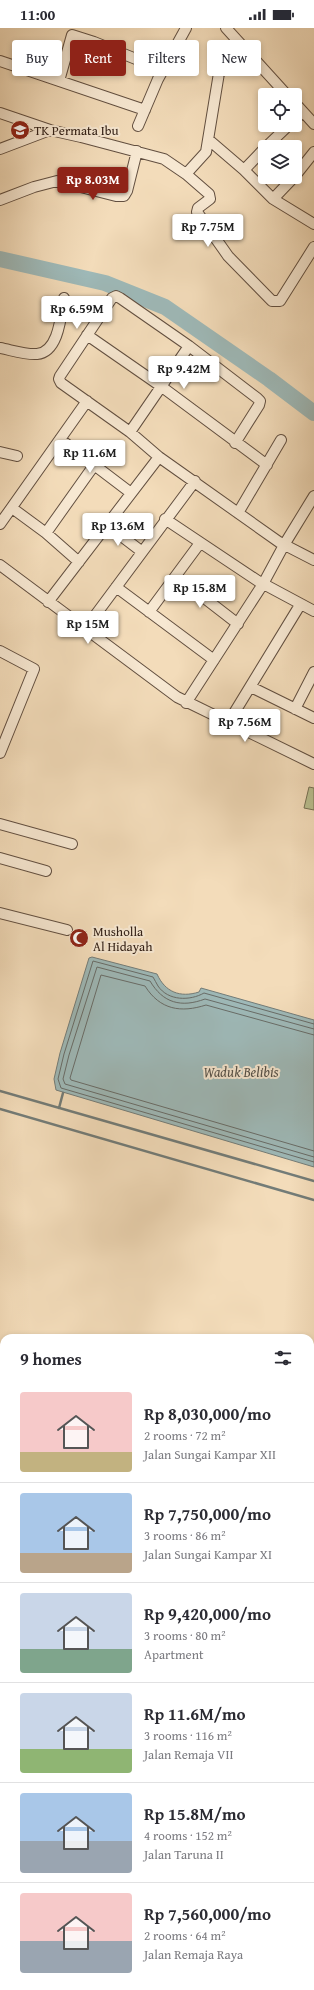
<!DOCTYPE html>
<meta charset="utf-8">
<style>
:root{--surface:#fff;--page:#f7f7f7;--text:#2b2b33;--muted:#7c7c81;--line:#e1e1e2;--accent:#8f2418}
body{margin:0;font-family:"Gentium Book Plus",serif;background:var(--page);color:var(--text);height:100vh;display:flex;flex-direction:column;font-size:15px;white-space:nowrap}
*{box-sizing:border-box;margin:0}
p{font-size:13px;color:var(--muted)}
.icon{flex:none;width:22px;height:22px;fill:none;stroke:currentColor;stroke-width:2;stroke-linecap:round;stroke-linejoin:round}
.map{position:relative;flex:1;overflow:hidden}
.drawer{position:absolute;left:0px;top:1306px;width:314px;height:656px;display:flex;flex-direction:column;background:var(--surface);border-radius:12px 12px 0 0;box-shadow:0 2px 6px #0003}
.drawer>*{flex:none}
.hud{position:absolute;left:12px;top:12px;width:290px;height:36px;display:flex;gap:8px}
.buttons{position:absolute;left:258px;top:60px;display:grid;gap:8px}
.buttons a{display:grid;place-items:center;width:44px;height:44px;border-radius:4px;background:var(--surface);box-shadow:0 2px 6px #0003;font-size:20px}
.price{position:absolute;translate:-50% -34px;padding:0 9px;border-radius:4px;background:#fff;color:#222;font-size:13px;line-height:26px;filter:drop-shadow(0 1px 2px #0008)}
.price::after{content:'';position:absolute;left:50%;top:24px;width:12px;height:9px;margin-left:-6px;background:inherit;clip-path:polygon(0 0,100% 0,50% 100%)}
.price.current{background:var(--accent);color:#fff}
ul{padding:0;list-style:none}
li{display:flex;align-items:center;gap:12px;height:100px;padding:0 20px}
li+li{border-top:1px solid var(--line)}
li span{display:grid;place-items:center;flex:none;width:112px;height:80px;border-radius:4px;color:#555}
li>.icon{margin-inline-start:auto}
span .icon{width:48px;height:48px;fill:#fffc;stroke-width:1}
li b{font-size:17px}
h2{display:flex;justify-content:space-between;align-items:center;height:48px;padding:0 20px;font-size:17px}
.chip{padding:0 14px;border-radius:4px;background:var(--surface);box-shadow:0 2px 6px #0003;font-size:14px;line-height:36px}
.chip.current{background:var(--accent);color:#fff}
.status{display:flex;justify-content:space-between;align-items:center;height:28px;padding:0 20px;background:var(--surface);direction:ltr}
.status svg{height:11px;fill:currentColor}
.map>svg:first-child{display:block}
</style>
<div class="status"><b>11:00</b><svg viewBox="0 0 49 12"><path d="M0 12V9h3v3zM5 12V6h3v6zM10 12V3h3v9zM15 12V0h3v12zM26 1h20v11H26zM47 4h2v5h-2z"/></svg></div>
<div class="map">
<svg width="314" height="1962" viewBox="0 0 314 1962">
<rect width="100%" height="100%" fill="#f3dcba"/>
<filter id="stains"><feTurbulence type="fractalNoise" baseFrequency=".005" numOctaves="4"/><feColorMatrix values="0 0 0 0 .2 0 0 0 0 .09 0 0 0 0 .02 0 0 0 .5 -.17"/></filter>
<radialGradient id="worn" r=".72"><stop offset=".6" stop-color="#630" stop-opacity="0"/><stop offset="1" stop-color="#630" stop-opacity=".3"/></radialGradient>
<path fill="#bac090" stroke="#767054" d="M309,759L314,760V782L304,780Z"/>
<path fill="#9eb9b8" stroke="#737c78" d="M92,929L157,946C165,964 180,970 199,964L201,960L314,992V1139L56,1062L54,1051L60,1025L89,930Z"/>
<g fill="none" stroke-linecap="round" stroke-linejoin="round">
<path stroke="#686c68" stroke-width="1" d="M314,996L204,965C190,973 168,973 158,958C156,955 155,952 153,949L93,933L64,1026L58,1051L61,1060L314,1134
M314,1001L205,971C181,980 163,975 150,953L97,939L69,1027L63,1051L65,1056L314,1129
M314,1007L206,977C181,985 160,982 145,958L101,947L70,1050L71,1052L314,1123"/>
<path stroke="#737c78" stroke-width="2.5" d="M0,1063L314,1153
M59,1080L63,1065
M0,1081L314,1172"/>
<path stroke="#9eb9b8" stroke-width="16" d="M0,231L105,255L165,279L269,351L314,385"/>
<g stroke="#624f40" stroke-width="12">
<path id="minor" d="M226,0L287,67
M0,33L145,82
M59,53L72,7L94,14L163,42
M295,75L314,96
M0,85L50,102
M295,91L303,84
M138,98L158,51L186,0
M209,112L244,142L273,171L314,196
M266,119L289,97
M0,121L50,102L81,109L164,131L186,146L209,166L210,171L198,180L197,184L228,228L272,273H280L314,219
M244,142L265,120
M186,146L206,124L219,45L248,26
M295,148L314,124
M273,171L294,149
M0,172L34,159L57,153L116,168H124L127,163L137,123
M87,307L162,359L267,437
M0,320C11,322 26,327 37,326C59,324 61,287 64,270
M130,404L189,318
M60,411L131,465
M235,415L259,377L260,373L257,370L189,318L120,270L116,268L112,270L60,348L59,351L61,355L130,404L159,429L279,514L314,532
M0,424L17,428
M12,480L46,505L79,534
M238,485L281,412
M165,491L258,553L314,583
M0,496L87,373
M107,497L141,523
M46,505L95,436
M0,537L177,669L314,736
M176,548L238,596
M116,559L214,632
M48,574L159,429
M149,584L200,515
M85,601L195,453
M0,623L34,641L0,725
M251,659L314,690
M186,675L263,556L284,517L314,468
M295,681L314,644
M228,695L300,577
M0,796L72,816
M0,830L46,843
M0,885L67,902"/>
</g>
<use href="#minor" stroke="#f7e8d2" stroke-width="10"/>
</g>
<defs>
<g id="school-disc" transform="scale(1)"><circle r="9.5" fill="#8f2418" stroke="#f7e8d2"/><path d="M0-5L7-2L0 1L-7-2ZM-4 1L0 2.5L4 1V4Q0 6-4 4Z" fill="#fff"/></g>
<g id="mosque-disc" transform="scale(1)"><circle r="9.5" fill="#8f2418" stroke="#f7e8d2"/><path d="M3.5-4.9A6 6 0 1 0 3.5 4.9A5 5 0 1 1 3.5-4.9Z" fill="#fff"/></g>
</defs>
<g fill-rule="evenodd">
<use href="#school-disc" x="20" y="102"/>
<use href="#mosque-disc" x="79" y="910"/>
</g>
<g text-anchor="middle" dominant-baseline="central" stroke-width="4" stroke-linejoin="round" paint-order="stroke">
<g font-size="13" fill="#322017" stroke="#f7e8d2" text-anchor="start">
<text x="34" y="102">TK Permata Ibu</text>
<text x="93" y="903">Musholla<tspan x="93" dy="15">Al Hidayah</tspan></text>
</g>
<g font-size="14" font-style="italic" fill="#524e47" stroke="#f7e8d2">
<text x="241" y="1044">Waduk Belibis</text>
</g>
</g>
<rect width="100%" height="100%" filter="url(#stains)"/>
<rect width="100%" height="100%" fill="url(#worn)"/>
</svg>
<div class="buttons">
<a><svg class="icon" aria-label="locate" viewBox="0 0 24 24"><circle cx="12" cy="12" r="6"/><path d="M12 2v4M12 18v4M2 12h4M18 12h4"/></svg></a>
<a><svg class="icon" aria-label="layers" viewBox="0 0 24 24"><path d="M12 4l9 5-9 5-9-5zM3 14l9 5 9-5"/></svg></a>
</div>
<b class="price current" style="left:93px;top:173px">Rp 8.03M</b>
<b class="price" style="left:208px;top:220px">Rp 7.75M</b>
<b class="price" style="left:77px;top:302px">Rp 6.59M</b>
<b class="price" style="left:184px;top:362px">Rp 9.42M</b>
<b class="price" style="left:90px;top:446px">Rp 11.6M</b>
<b class="price" style="left:118px;top:519px">Rp 13.6M</b>
<b class="price" style="left:200px;top:581px">Rp 15.8M</b>
<b class="price" style="left:88px;top:617px">Rp 15M</b>
<b class="price" style="left:245px;top:715px">Rp 7.56M</b>
<div class="hud">
<a class="chip">Buy</a>
<a class="chip current">Rent</a>
<a class="chip">Filters</a>
<a class="chip">New</a>
</div>
<section class="drawer">
<h2>9 homes<svg class="icon" aria-label="filters" viewBox="0 0 24 24"><path d="M4 7h16M4 17h16"/><circle cx="9" cy="7" r="2"/><circle cx="15" cy="17" r="2"/></svg></h2>
<ul>
<li><span style="background:linear-gradient(#f6c9c9 75%,#c2b280 0)"><svg class="icon" aria-label="home" viewBox="0 0 24 24"><path d="M3 11l9-7 9 7M6 9v11h12V9"/></svg></span><div><b>Rp 8,030,000/mo</b><p>2 rooms · 72 m²</p><p>Jalan Sungai Kampar XII</p></div></li>
<li><span style="background:linear-gradient(#a9c7e8 75%,#b9a48a 0)"><svg class="icon" aria-label="home" viewBox="0 0 24 24"><path d="M3 11l9-7 9 7M6 9v11h12V9"/></svg></span><div><b>Rp 7,750,000/mo</b><p>3 rooms · 86 m²</p><p>Jalan Sungai Kampar XI</p></div></li>
<li><span style="background:linear-gradient(#c9d6e8 70%,#7fa58c 0)"><svg class="icon" aria-label="home" viewBox="0 0 24 24"><path d="M3 11l9-7 9 7M6 9v11h12V9"/></svg></span><div><b>Rp 9,420,000/mo</b><p>3 rooms · 80 m²</p><p>Apartment</p></div></li>
<li><span style="background:linear-gradient(#c9d6e8 70%,#8fb573 0)"><svg class="icon" aria-label="home" viewBox="0 0 24 24"><path d="M3 11l9-7 9 7M6 9v11h12V9"/></svg></span><div><b>Rp 11.6M/mo</b><p>3 rooms · 116 m²</p><p>Jalan Remaja VII</p></div></li>
<li><span style="background:linear-gradient(#a9c7e8 60%,#9aa5b1 0)"><svg class="icon" aria-label="home" viewBox="0 0 24 24"><path d="M3 11l9-7 9 7M6 9v11h12V9"/></svg></span><div><b>Rp 15.8M/mo</b><p>4 rooms · 152 m²</p><p>Jalan Taruna II</p></div></li>
<li><span style="background:linear-gradient(#f6c9c9 60%,#9aa5b1 0)"><svg class="icon" aria-label="home" viewBox="0 0 24 24"><path d="M3 11l9-7 9 7M6 9v11h12V9"/></svg></span><div><b>Rp 7,560,000/mo</b><p>2 rooms · 64 m²</p><p>Jalan Remaja Raya</p></div></li>
</ul>
</section>
</div>
